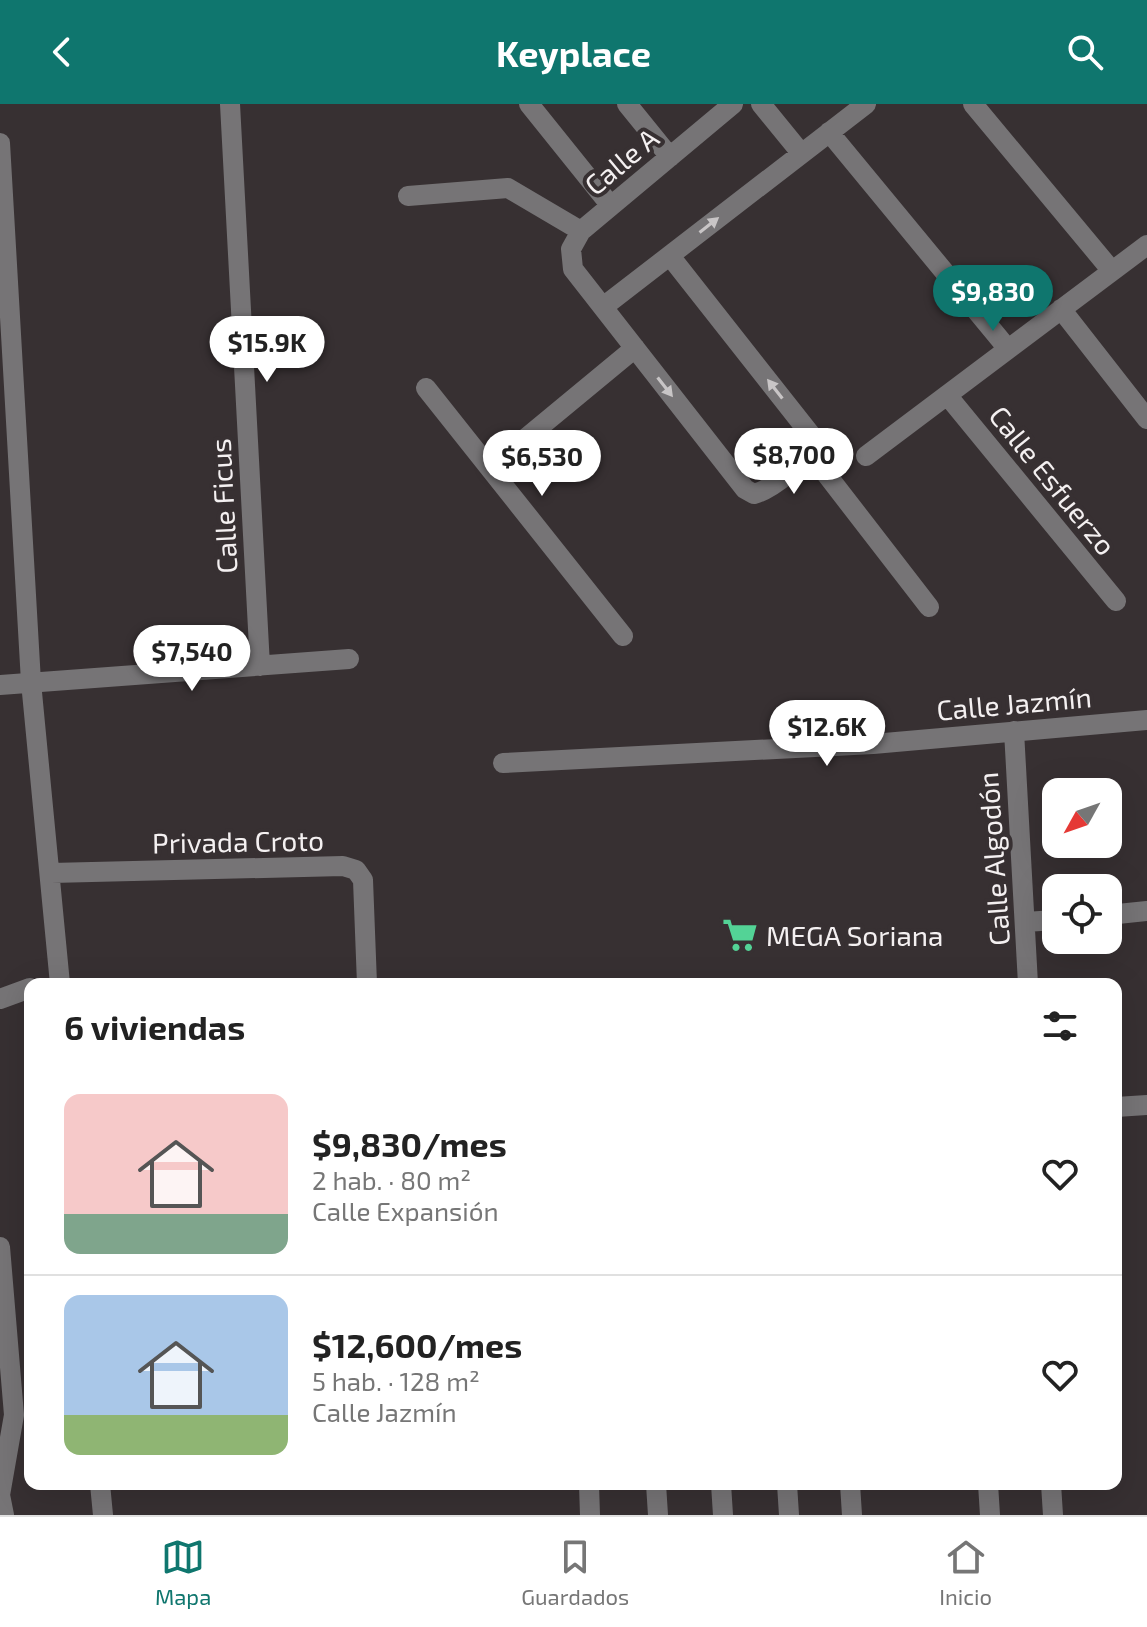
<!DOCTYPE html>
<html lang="es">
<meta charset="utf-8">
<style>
:root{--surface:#fff;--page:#f6f6f6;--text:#222;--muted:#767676;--line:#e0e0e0;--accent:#0f766e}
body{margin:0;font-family:"Exo 2",sans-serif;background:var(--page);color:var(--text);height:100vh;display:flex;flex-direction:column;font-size:30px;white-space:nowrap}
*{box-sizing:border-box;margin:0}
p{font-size:26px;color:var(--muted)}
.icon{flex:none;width:44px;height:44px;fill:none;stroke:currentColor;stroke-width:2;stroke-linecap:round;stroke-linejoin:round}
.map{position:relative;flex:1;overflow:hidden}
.drawer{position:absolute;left:24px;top:874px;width:1098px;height:512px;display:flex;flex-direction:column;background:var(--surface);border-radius:16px;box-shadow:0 8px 32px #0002}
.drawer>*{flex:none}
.needle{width:52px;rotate:230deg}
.buttons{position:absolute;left:1042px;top:674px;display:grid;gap:16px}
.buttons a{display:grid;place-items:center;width:80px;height:80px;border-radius:16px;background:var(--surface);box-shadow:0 8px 32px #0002;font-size:40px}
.price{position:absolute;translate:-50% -68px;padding:0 18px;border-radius:28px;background:#fff;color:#222;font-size:26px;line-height:52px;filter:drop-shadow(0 2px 4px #0008)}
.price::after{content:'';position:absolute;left:50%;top:48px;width:24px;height:18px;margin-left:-12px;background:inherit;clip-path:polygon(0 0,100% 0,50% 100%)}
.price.selected{background:var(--accent);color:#fff}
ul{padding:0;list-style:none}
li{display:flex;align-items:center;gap:24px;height:200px;padding:0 40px}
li+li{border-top:2px solid var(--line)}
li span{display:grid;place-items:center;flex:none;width:224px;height:160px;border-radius:16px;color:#555}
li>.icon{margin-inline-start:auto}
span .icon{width:96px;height:96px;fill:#fffc;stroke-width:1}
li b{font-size:34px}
h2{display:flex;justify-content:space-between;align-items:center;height:96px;padding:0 40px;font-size:34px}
header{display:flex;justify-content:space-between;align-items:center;height:104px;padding:0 40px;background:var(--accent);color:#fff;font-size:36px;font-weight:700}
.menu{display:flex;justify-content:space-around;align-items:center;height:112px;border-top:2px solid var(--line);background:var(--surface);font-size:22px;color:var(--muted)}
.menu a{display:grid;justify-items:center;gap:4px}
.menu .selected{color:var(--accent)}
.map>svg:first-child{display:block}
</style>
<header><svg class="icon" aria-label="back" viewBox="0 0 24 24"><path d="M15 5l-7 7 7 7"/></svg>Keyplace<svg class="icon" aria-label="search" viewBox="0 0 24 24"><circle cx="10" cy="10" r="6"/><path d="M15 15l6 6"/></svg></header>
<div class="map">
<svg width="1147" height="1411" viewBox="0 0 1147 1411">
<rect width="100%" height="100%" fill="#373032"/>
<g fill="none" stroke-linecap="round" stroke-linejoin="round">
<path stroke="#767476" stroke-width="20" d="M230,0L260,562
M529,0L611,102
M627,0L670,53
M761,0L801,49
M973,0L1112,167
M829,28L1008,245
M0,39L31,578L60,880
M408,92L508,84L581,127
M670,152L811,331L815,340C806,357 773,385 754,390L745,385L573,165L571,145L581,127L733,0
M603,203L866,0
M1061,205L1147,315
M426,284L623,532
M947,291L1116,497
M810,349L929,503
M866,352L1147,141
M490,364L635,244
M0,581L349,555
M1014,627L1028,880
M503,659L873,640L1147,616
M51,769L343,762L356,766L363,776L367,880
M1108,811L1147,807
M1025,818L1056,816
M0,895L30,884
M1116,1003L1147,1001
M0,1143L14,1311L0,1391L4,1411
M100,1380L103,1411
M589,1380L590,1411
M656,1380L658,1411
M721,1380L723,1411
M787,1380L789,1411
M850,1380L852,1411
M988,1380L990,1411
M1051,1380L1053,1411"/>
</g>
<defs><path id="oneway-solid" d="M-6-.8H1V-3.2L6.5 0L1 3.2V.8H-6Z" transform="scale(2)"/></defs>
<g fill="#c8c5c6">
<use href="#oneway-solid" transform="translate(709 121) rotate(-38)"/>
<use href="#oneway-solid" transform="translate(665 283) rotate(52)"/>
<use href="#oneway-solid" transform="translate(775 285) rotate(-128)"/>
</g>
<defs>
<g id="supermarket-bare" transform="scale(2.76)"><path d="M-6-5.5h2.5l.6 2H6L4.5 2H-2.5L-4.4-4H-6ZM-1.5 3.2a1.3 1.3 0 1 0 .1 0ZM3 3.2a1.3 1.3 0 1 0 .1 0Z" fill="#53d396" stroke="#373032" stroke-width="2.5" paint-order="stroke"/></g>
</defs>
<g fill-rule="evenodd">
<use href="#supermarket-bare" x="740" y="831"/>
</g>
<g text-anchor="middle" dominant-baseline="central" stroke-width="8" stroke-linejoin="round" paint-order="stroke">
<g font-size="28" fill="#f4f0f1" stroke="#373032">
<text transform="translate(621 57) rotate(-40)">Calle A</text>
<text transform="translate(1053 376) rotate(51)">Calle Esfuerzo</text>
<text transform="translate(223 402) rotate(-93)">Calle Ficus</text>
<text transform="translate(1014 599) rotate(-5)">Calle Jazmín</text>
<text transform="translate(238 737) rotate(-1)">Privada Croto</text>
<text transform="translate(993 755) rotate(-94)">Calle Algodón</text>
</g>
<g font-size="28" fill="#f4f0f1" stroke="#373032" text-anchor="start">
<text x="766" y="831">MEGA Soriana</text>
</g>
</g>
</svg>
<div class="buttons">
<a><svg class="needle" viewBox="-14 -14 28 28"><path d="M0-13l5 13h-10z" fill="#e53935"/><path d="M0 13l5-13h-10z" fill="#767676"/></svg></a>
<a><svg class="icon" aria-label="locate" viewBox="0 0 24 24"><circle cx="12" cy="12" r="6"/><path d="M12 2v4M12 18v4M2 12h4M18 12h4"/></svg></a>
</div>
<b class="price selected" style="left:993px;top:229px">$9,830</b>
<b class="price" style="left:267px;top:280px">$15.9K</b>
<b class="price" style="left:794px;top:392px">$8,700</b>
<b class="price" style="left:542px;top:394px">$6,530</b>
<b class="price" style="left:192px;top:589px">$7,540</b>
<b class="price" style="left:827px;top:664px">$12.6K</b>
<section class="drawer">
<h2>6 viviendas<svg class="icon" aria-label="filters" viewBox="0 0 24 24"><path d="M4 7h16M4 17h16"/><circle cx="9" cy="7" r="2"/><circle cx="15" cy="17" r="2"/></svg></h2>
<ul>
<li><span style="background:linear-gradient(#f6c9c9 75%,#7fa58c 0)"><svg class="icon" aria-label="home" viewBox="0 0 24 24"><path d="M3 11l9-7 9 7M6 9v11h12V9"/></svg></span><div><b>$9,830/mes</b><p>2 hab. · 80 m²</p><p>Calle Expansión</p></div><svg class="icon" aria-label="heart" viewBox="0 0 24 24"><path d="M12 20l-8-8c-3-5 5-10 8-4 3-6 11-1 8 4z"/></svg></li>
<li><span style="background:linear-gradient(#a9c7e8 75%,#8fb573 0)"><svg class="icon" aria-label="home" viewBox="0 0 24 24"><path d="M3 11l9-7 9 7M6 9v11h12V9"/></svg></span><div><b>$12,600/mes</b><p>5 hab. · 128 m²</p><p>Calle Jazmín</p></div><svg class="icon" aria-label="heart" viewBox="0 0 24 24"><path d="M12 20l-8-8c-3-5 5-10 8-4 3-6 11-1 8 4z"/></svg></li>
</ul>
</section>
</div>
<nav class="menu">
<a class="selected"><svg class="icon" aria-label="map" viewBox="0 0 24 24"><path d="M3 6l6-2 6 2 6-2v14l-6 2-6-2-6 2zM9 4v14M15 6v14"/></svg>Mapa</a>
<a><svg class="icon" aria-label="saved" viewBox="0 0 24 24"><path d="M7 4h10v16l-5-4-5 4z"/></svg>Guardados</a>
<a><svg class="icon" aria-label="home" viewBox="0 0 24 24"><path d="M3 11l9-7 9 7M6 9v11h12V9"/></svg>Inicio</a>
</nav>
